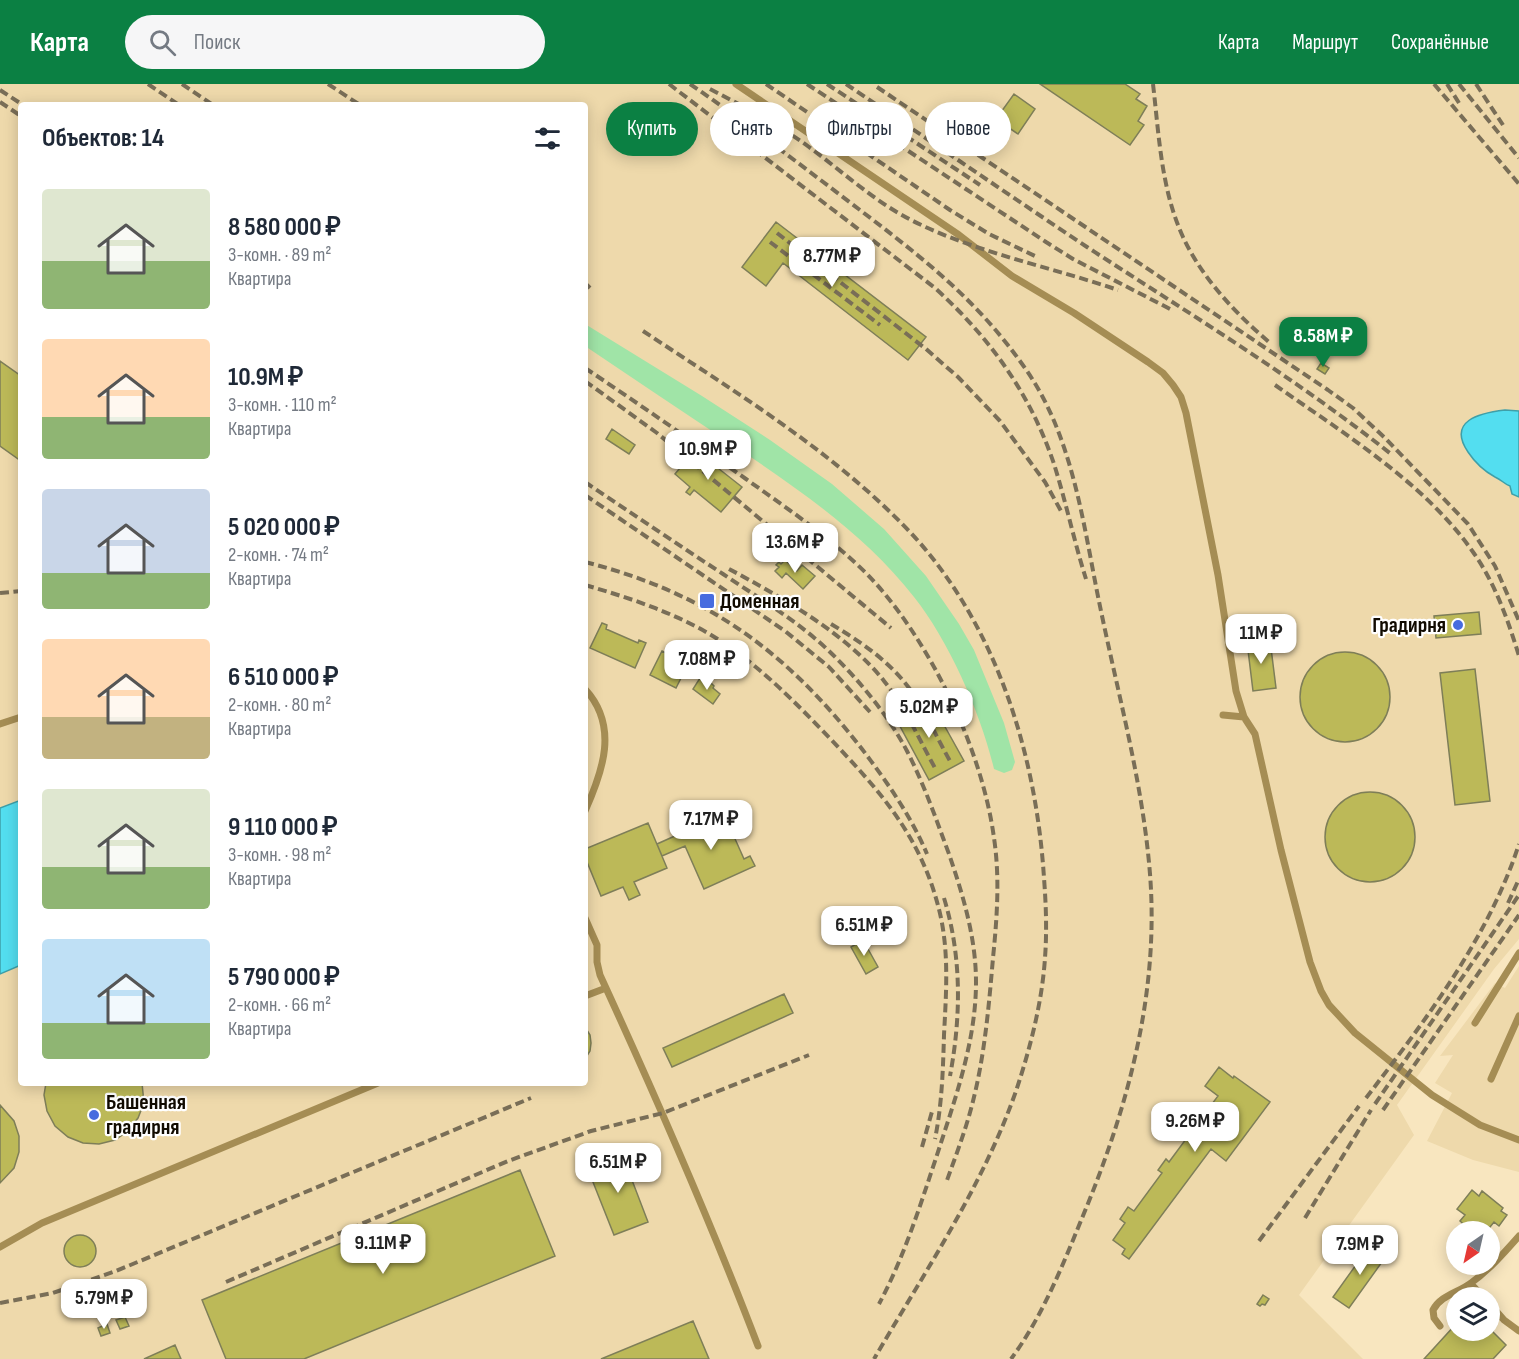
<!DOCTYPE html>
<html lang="ru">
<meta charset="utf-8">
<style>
:root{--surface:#fff;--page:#f6f6f7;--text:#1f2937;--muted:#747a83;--accent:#0b8043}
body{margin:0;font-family:"Sofia Sans Condensed",sans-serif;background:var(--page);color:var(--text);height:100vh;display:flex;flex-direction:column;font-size:22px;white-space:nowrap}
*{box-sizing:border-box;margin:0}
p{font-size:20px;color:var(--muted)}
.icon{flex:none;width:33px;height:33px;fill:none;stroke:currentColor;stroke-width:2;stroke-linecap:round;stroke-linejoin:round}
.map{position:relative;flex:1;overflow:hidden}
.sheet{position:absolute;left:18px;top:18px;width:570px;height:984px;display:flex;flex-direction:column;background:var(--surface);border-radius:6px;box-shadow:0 3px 15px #0003}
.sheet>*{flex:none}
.hud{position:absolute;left:606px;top:18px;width:570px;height:54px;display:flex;gap:12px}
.needle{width:39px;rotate:214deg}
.controls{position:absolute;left:1446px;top:1137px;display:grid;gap:12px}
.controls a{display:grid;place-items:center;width:54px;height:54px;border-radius:50%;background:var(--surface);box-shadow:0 3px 15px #0003;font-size:30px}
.price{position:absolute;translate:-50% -51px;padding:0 14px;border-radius:12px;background:#fff;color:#222;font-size:20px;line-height:39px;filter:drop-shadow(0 2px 3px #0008)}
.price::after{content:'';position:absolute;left:50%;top:36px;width:18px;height:14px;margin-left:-9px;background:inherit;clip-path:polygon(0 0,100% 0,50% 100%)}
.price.on{background:var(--accent);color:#fff}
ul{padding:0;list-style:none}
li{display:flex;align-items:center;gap:18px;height:150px;padding:0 24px}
li span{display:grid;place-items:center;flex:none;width:168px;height:120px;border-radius:6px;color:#555}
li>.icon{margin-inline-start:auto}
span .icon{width:72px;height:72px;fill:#fffc;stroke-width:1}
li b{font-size:26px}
h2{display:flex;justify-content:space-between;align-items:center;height:72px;padding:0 24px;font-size:26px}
.pill{padding:0 21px;border-radius:27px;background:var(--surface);box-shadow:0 3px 15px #0003;font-size:21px;line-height:54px}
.pill.on{background:var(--accent);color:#fff}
header{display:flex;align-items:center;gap:36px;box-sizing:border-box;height:84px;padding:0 30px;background:var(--accent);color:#fff}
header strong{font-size:28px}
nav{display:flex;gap:33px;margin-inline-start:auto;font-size:21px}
.search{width:420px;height:54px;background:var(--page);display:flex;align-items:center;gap:15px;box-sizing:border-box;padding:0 21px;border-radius:33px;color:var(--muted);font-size:22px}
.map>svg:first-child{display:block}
</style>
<header>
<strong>Карта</strong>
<div class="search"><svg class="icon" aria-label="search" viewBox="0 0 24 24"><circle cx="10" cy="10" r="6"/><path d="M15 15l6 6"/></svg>Поиск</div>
<nav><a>Карта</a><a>Маршрут</a><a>Сохранённые</a></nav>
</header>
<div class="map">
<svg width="1519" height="1275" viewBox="0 0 1519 1275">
<rect width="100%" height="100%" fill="#f8e6bf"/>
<path fill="#eed9ab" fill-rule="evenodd" d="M0,0H1519V855L1494,885L1397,1021L1414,1051L1299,1211L1363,1275H0ZM21,21H585V999H21Z
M1519,882V1088L1473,1076L1427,1057L1452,1009L1435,999L1453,971L1440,972L1495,899L1505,904Z"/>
<path fill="#a0e4a7" d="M585,240L702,312L770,356L832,400L884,445L926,492L959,540L974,566L1004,639L1015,678L1012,686L1004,689L994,685C981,630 949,557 914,513C865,450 798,405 733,361C683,328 634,295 585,262Z"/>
<path fill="#53def0" stroke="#3f9fa8" stroke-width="1.5" d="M1505,326L1519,327V413L1512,410L1510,402C1504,400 1502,396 1495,393C1484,387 1476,380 1468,368C1447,337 1479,329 1505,326Z
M21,716V881L0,890V724Z"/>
<path fill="#bcb958" stroke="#7e7e58" stroke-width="1.5" d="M1040,0H1125L1140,10L1136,15L1147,22L1138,37L1144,41L1130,61Z
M1014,10L1035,25L1018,50L996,35Z
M776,138L926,253L908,276L783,179L766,202L742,183Z
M0,277L21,292V377L0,362Z
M1321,279L1329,284L1325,290L1317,285Z
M612,345L635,361L629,370L606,355Z
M695,366L742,403L721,428L694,406L690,411L686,408L690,403L675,390Z
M785,476L797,487L802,481L815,492L803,505L786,489L782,494L775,487L779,483L776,481L779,478L781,480Z
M1479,528L1481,550L1436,554L1434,532Z
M602,539L607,541L606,545L638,559L639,556L646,559L635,584L590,564Z
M1270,556L1276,604L1253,607L1247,558Z
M662,567L688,580L676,604L650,591Z
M1300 613a45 45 0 1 1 90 0a45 45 0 1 1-90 0Z
M1475,585L1490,717L1455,721L1440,589Z
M700,594L709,601L711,599L714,602L713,604L720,610L713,620L693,605Z
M929,614L964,677L929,696L895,633Z
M1325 753a45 45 0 1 1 90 0a45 45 0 1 1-90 0Z
M724,730L744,775L750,772L755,782L704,805L685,762L662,772L657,760Z
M648,739L667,784L634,798L640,811L629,816L623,803L601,812L585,773V765Z
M863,856L878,883L866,890L851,863Z
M784,910L793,929L672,983L663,964Z
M585,943L590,951L591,959L590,967L585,975Z
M1219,983L1233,994L1234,992L1270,1018L1226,1077L1211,1065L1129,1175L1122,1170L1125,1165L1113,1156L1125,1139L1120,1135L1128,1123L1134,1127L1162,1089L1158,1086L1166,1075L1169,1078L1218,1012L1205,1002Z
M46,999H142L144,1019L138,1034L128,1047L115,1056L99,1060L83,1059L68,1053L55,1042L47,1027L44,1011Z
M0,1021L14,1037L19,1052V1068L14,1084L0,1099Z
M622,1070L648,1138L614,1151L587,1083Z
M520,1086L555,1172L304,1275H226L202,1216Z
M1472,1106L1479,1112L1482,1107L1503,1124L1501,1127L1507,1131L1499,1142L1494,1138L1486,1148H1472L1460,1137L1465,1131L1457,1125Z
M64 1167a16 16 0 1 1 32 0a16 16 0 1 1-32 0Z
M1371,1160L1387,1171L1349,1224L1333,1213Z
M1263,1211L1269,1215L1265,1221L1262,1220L1260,1222L1257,1220Z
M125,1233L129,1242L120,1245L116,1236Z
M693,1237L709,1275H601Z
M107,1240L110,1249L101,1252L98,1244Z
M1456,1240V1246L1490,1245L1506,1261L1493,1275H1424Z
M175,1261L181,1275H144Z"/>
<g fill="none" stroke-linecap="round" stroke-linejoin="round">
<path stroke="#a58d54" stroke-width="7" d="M736,0L959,151L1012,192L1074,229L1148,278L1163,289L1173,301L1181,313L1186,329L1218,491L1236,607L1244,633L1255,650L1281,766L1310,878L1321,907L1329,921L1355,949L1432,1011L1480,1041L1519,1056
M585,605C619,642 603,687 585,727
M1223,631L1244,633
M0,640L21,633
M585,834L597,861V878L600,891C656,1013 710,1136 758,1262
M585,912L606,904
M1475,939L1519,869
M1491,995L1519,932
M0,1163L42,1139L378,999
M1471,1200L1484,1214
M1490,1220L1504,1236L1519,1247
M1440,1242L1434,1234L1433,1226C1441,1211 1458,1209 1471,1199C1489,1186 1504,1169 1519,1152"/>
<path stroke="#796e57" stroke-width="4" stroke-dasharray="9 4.5" stroke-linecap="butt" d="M148,0L179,21
M182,0L213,21
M328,0L360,21
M669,0L935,204C990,254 1030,309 1054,380C1066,418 1074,457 1086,495
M690,0C741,35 790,73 839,110C912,166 975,211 1027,287C1075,357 1084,447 1101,527C1119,614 1143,701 1150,790C1159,905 1130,1016 1087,1122C1065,1175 1045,1229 1011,1275
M766,0L950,126L989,150L1037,173
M807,0L1046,158L1073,175L1172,226
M827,0L980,101
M846,0C926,54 1006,109 1087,163C1190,230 1295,294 1391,370
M1153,0C1159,51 1161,105 1183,153C1202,194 1235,229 1270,259
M1434,0L1519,100
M1447,0L1459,19
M1459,0L1519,74
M1476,0L1503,41
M877,3L1328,306L1353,324L1385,354L1468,440L1495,482L1519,537
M710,5C744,23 778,40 809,63C843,88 875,118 913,137C977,169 1051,183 1118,206
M0,6L23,21
M0,18L21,32
M777,149L926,265L958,293L1000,337L1045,398L1061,427
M770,158L880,241
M585,199L590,204
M643,247C735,308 833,367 910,448C996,540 1036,669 1044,794C1046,820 1047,847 1045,874C1042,919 1030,965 1016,1007C983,1102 924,1189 874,1275
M585,284C639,320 692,357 746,395C788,425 831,454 868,491C930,556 982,665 994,754C1000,794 997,834 993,874C989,920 985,968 974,1013C967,1043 956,1071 946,1099
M585,297L657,349L891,544
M1275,301C1343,349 1425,399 1473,468C1495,499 1508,536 1519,572
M585,398C631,429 677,460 723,490C760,515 798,537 830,568C859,596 888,631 907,667C924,700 936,735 949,770C963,811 976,854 976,898C976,959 954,1018 936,1074C919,1125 904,1173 879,1220
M585,411L785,547L829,583L870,628
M585,478C707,509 786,567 862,665C887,698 911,732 927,770
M729,485C780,512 848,551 884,597C905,623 919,655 935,684
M585,501C623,512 660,524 695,542C745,568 783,606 821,645C877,704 923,751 941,834C949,873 946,911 944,951C943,986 942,1020 935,1055
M0,509L21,507
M831,540C861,558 891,578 912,608C926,629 937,654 950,677
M944,814C962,873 961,933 950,992
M1508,819L1519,795
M1366,1014C1425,937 1489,853 1519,760
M1375,1020L1519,811
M1383,1026L1519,831
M922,1063L933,1024
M1305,1134L1371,1026
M1259,1157L1359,1022
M226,1198L508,1077L591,1047L663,1029L809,971
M0,1219L53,1209L116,1187L531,1014"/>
</g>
<g fill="#476cdf" stroke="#fff" stroke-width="2">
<rect x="699" y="509" width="16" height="16" rx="3"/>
<circle cx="1458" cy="541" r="6"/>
<circle cx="94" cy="1031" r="6"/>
</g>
<g text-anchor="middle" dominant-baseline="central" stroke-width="4.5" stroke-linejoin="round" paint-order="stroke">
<g font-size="22" font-weight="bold" fill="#110b01" stroke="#fff" text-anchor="start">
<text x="720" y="517">Доменная</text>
<text x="1446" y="541" text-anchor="end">Градирня</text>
<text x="106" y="1018">Башенная<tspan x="106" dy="25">градирня</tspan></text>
</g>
</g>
</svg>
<div class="controls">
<a><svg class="needle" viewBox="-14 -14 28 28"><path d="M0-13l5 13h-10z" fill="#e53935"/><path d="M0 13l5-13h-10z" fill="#747a83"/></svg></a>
<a><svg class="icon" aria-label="layers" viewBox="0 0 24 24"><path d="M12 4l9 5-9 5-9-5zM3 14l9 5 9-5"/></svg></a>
</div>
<b class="price" style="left:832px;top:204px">8.77M ₽</b>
<b class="price on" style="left:1323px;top:284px">8.58M ₽</b>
<b class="price" style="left:708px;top:397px">10.9M ₽</b>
<b class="price" style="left:795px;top:490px">13.6M ₽</b>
<b class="price" style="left:1261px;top:581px">11M ₽</b>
<b class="price" style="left:707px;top:607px">7.08M ₽</b>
<b class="price" style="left:929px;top:655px">5.02M ₽</b>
<b class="price" style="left:711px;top:767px">7.17M ₽</b>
<b class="price" style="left:864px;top:873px">6.51M ₽</b>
<b class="price" style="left:1195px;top:1069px">9.26M ₽</b>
<b class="price" style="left:618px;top:1110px">6.51M ₽</b>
<b class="price" style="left:383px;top:1191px">9.11M ₽</b>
<b class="price" style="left:1360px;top:1192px">7.9M ₽</b>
<b class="price" style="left:104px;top:1246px">5.79M ₽</b>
<div class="hud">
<a class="pill on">Купить</a>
<a class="pill">Снять</a>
<a class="pill">Фильтры</a>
<a class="pill">Новое</a>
</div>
<section class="sheet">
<h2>Объектов: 14<svg class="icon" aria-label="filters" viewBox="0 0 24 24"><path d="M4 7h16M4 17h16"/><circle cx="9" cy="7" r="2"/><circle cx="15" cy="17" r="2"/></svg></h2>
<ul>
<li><span style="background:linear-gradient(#dfe7d0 60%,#8fb573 0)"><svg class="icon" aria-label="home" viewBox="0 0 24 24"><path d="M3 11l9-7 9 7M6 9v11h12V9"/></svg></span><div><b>8 580 000 ₽</b><p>3-комн. · 89 m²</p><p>Квартира</p></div></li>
<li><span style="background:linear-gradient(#ffd9b3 65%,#8fb573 0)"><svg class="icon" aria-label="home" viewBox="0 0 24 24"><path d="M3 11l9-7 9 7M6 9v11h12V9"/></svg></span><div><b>10.9M ₽</b><p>3-комн. · 110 m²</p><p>Квартира</p></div></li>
<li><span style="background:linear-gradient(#c9d6e8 70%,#8fb573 0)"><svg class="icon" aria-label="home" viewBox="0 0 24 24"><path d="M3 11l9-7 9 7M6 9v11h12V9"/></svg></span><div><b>5 020 000 ₽</b><p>2-комн. · 74 m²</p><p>Квартира</p></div></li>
<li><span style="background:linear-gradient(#ffd9b3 65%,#c2b280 0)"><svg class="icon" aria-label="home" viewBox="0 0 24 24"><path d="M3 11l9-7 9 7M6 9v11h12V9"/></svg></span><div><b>6 510 000 ₽</b><p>2-комн. · 80 m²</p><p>Квартира</p></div></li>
<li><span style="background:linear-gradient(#dfe7d0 65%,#8fb573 0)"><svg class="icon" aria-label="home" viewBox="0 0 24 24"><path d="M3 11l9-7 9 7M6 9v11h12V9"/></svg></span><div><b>9 110 000 ₽</b><p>3-комн. · 98 m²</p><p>Квартира</p></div></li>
<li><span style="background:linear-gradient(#bfe0f5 70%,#8fb573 0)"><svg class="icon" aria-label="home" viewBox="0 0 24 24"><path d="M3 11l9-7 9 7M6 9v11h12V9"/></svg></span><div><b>5 790 000 ₽</b><p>2-комн. · 66 m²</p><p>Квартира</p></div></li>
</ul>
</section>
</div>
